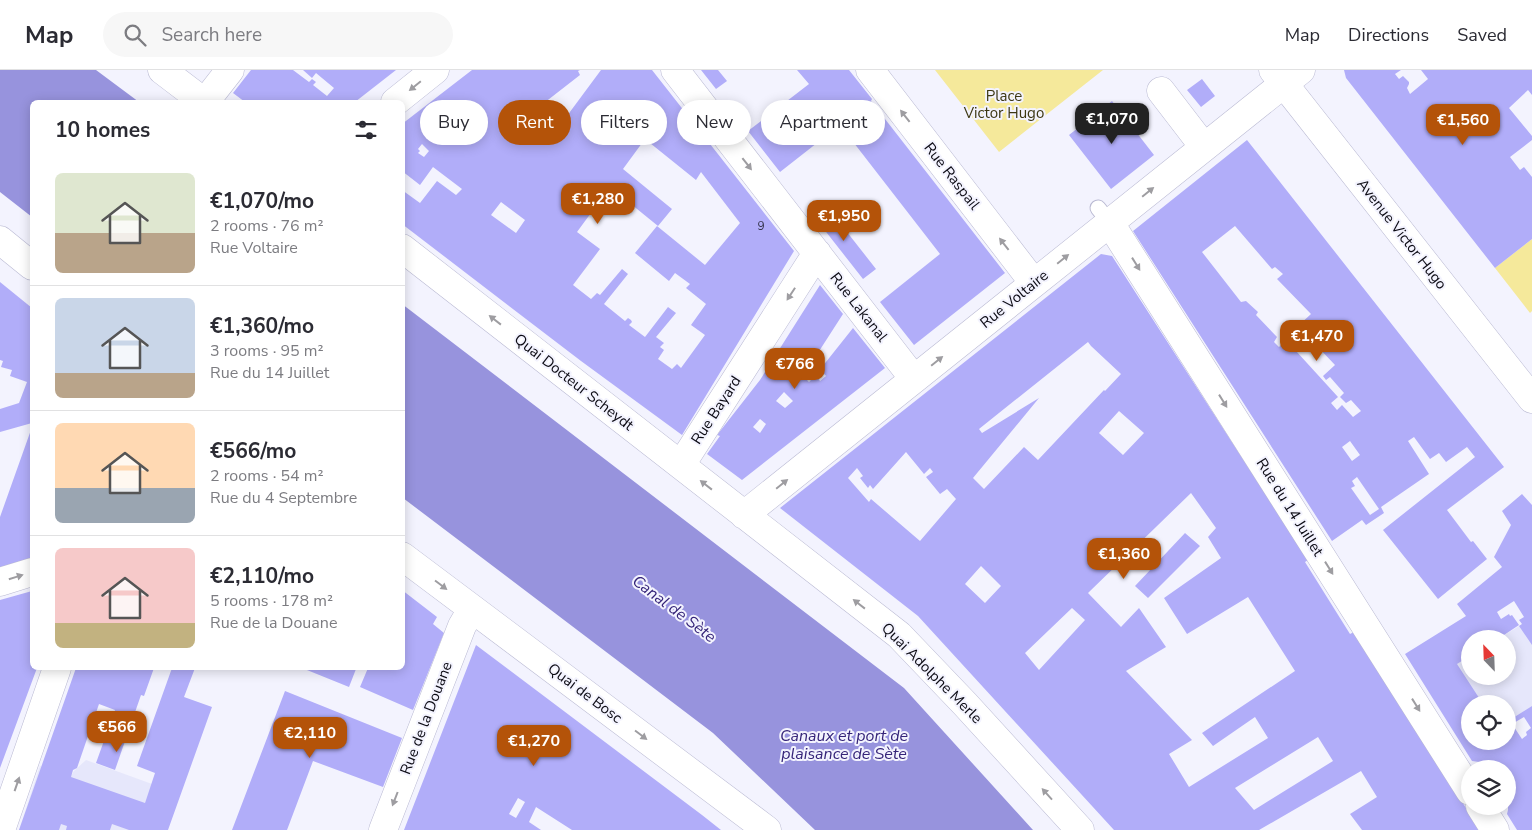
<!DOCTYPE html>
<meta charset="utf-8">
<style>
:root{--surface:#fff;--page:#f7f7f7;--text:#2b2b33;--muted:#7c7c81;--line:#e1e1e2;--accent:#b45309}
body{margin:0;font-family:"Nunito Sans",sans-serif;background:var(--page);color:var(--text);height:100vh;display:flex;flex-direction:column;font-size:19px;white-space:nowrap}
*{box-sizing:border-box;margin:0}
p{font-size:16px;color:var(--muted)}
.icon{flex:none;width:28px;height:28px;fill:none;stroke:currentColor;stroke-width:2;stroke-linecap:round;stroke-linejoin:round}
.map{position:relative;flex:1;overflow:hidden}
.sheet{position:absolute;left:30px;top:30px;width:375px;height:570px;display:flex;flex-direction:column;background:var(--surface);border-radius:8px;box-shadow:0 2px 12px #0003}
.sheet>*{flex:none}
.hud{position:absolute;left:420px;top:30px;width:475px;height:45px;display:flex;gap:10px}
.needle{width:32px;rotate:337deg}
.buttons{position:absolute;left:1461px;top:560px;display:grid;gap:10px}
.buttons a{display:grid;place-items:center;width:55px;height:55px;border-radius:50%;background:var(--surface);box-shadow:0 2px 12px #0003;font-size:25px}
.price{position:absolute;translate:-50% -42px;padding:0 11px;border-radius:10px;background:var(--accent);color:#fff;font-size:16px;line-height:32px;filter:drop-shadow(0 1px 2px #0008)}
.price::after{content:'';position:absolute;left:50%;top:30px;width:15px;height:11px;margin-left:-8px;background:inherit;clip-path:polygon(0 0,100% 0,50% 100%)}
.price.on{background:#222;color:#fff}
ul{padding:0;list-style:none}
li{display:flex;align-items:center;gap:15px;height:125px;padding:0 25px}
li+li{border-top:1px solid var(--line)}
li span{display:grid;place-items:center;flex:none;width:140px;height:100px;border-radius:8px;color:#555}
li>.icon{margin-inline-start:auto}
span .icon{width:60px;height:60px;fill:#fffc;stroke-width:1}
li b{font-size:21px}
h2{display:flex;justify-content:space-between;align-items:center;height:60px;padding:0 25px;font-size:21px}
.tag{padding:0 18px;border-radius:22px;background:var(--surface);box-shadow:0 2px 12px #0003;font-size:18px;line-height:45px}
.tag.on{background:var(--accent);color:#fff}
header{display:flex;align-items:center;gap:30px;box-sizing:border-box;height:70px;padding:0 25px;background:var(--surface);border-bottom:1px solid var(--line)}
header strong{font-size:24px}
nav{display:flex;gap:28px;margin-inline-start:auto;font-size:18px}
.search{width:350px;height:45px;background:var(--page);display:flex;align-items:center;gap:12px;box-sizing:border-box;padding:0 18px;border-radius:28px;color:var(--muted);font-size:19px}
.map>svg:first-child{display:block}
</style>
<header>
<strong>Map</strong>
<div class="search"><svg class="icon" aria-label="search" viewBox="0 0 24 24"><circle cx="10" cy="10" r="6"/><path d="M15 15l6 6"/></svg>Search here</div>
<nav><a>Map</a><a>Directions</a><a>Saved</a></nav>
</header>
<div class="map">
<svg width="1532" height="760" viewBox="0 0 1532 760">
<rect width="100%" height="100%" fill="#f3f3fe"/>
<path fill="#e6e7fb" d="M1532,548V636L1508,651V634H1470L1465,678L1424,614L1470,586V606H1508V569H1498Z
M86,690L152,714L135,760H19L40,696L71,706L74,701Z"/>
<path fill="#f5e99b" d="M935,0H1103L999,82Z
M1532,169V241L1530,243L1495,198Z"/>
<path fill="#9793dd" d="M0,0H96L139,32H32V147L0,122Z
M402,234L904,618L1033,760H815L713,663L403,428Z"/>
<path fill="#b1adf9" fill-rule="evenodd" d="M251,0H293L309,12L312,9L316,12L313,15L327,26L334,18L316,3L312,8L303,0H396L355,32H245L233,23Z
M472,0H580L578,1L580,5L544,33L561,54L601,0H652L794,181L682,365L581,291L402,154V120L420,133L437,111L456,125L462,119L433,97L420,115L402,101V54ZM645,69L696,110L701,102L740,153L705,195L657,156L635,183L669,211L675,203L690,214L686,218L706,234L691,255L705,265L681,298L677,294L672,299L658,289L664,280L660,277L664,273L656,267L676,243L668,237L645,267L629,255L632,252L631,250L628,248L625,251L604,234L628,204L622,199L600,225L597,223L591,229L573,215L600,179L577,162L610,117L658,156L672,139L623,99ZM422,74L429,81L424,87L418,83L420,81L418,79ZM501,132L525,150L516,163L491,145Z
M701,0H718L727,11L716,19Z
M797,0H849L872,29L871,31L1005,203L914,275L880,232L940,184L840,55L780,102L748,61L809,14Z
M1344,0H1401L1395,4L1399,9L1403,6L1409,12V14L1407,18L1410,24L1428,9L1421,0H1532V25L1528,20L1509,38L1532,66V70L1510,87L1520,100L1524,97L1532,107V169L1495,198L1346,8Z
M1202,9L1215,26L1201,37L1187,20Z
M1112,31L1154,85L1111,119L1069,65Z
M1247,70L1504,397L1447,440L1471,472L1473,471L1487,489L1438,529L1383,460L1475,387L1467,377L1446,392L1439,383L1430,389L1414,367L1408,371L1429,404L1381,437L1384,443L1366,455L1362,450L1332,471L1133,161ZM1235,156L1272,199L1275,197L1283,204L1277,209L1311,244L1298,256L1335,295L1323,306L1326,310L1330,307L1344,323L1340,327L1346,333L1351,330L1361,341L1353,347L1342,335L1337,340L1331,333L1338,327L1286,270L1279,277L1274,272L1277,267L1256,245L1258,242L1246,231L1241,232L1202,182ZM1350,371L1360,385L1352,391L1342,377ZM1357,407L1379,439L1370,445L1351,418L1355,416L1352,411Z
M825,134L876,199L863,209L812,144Z
M1101,184L1112,186L1308,490L1305,492L1350,564L1354,562L1480,760H1362L1350,744L1377,727L1361,701L1259,760H1114L918,546L780,438ZM1088,272L1091,276L1121,304L1105,321L1104,320L1038,390L1024,377L984,419L973,408L1039,328L982,363L979,359ZM1119,341L1144,363L1123,385L1099,363ZM906,382L924,404L930,398L933,402L926,407L940,424L947,419L956,429L920,471L871,429L869,432L848,408L857,398L863,406L860,408L868,418L870,415L873,419ZM1191,423L1216,458L1208,467L1221,488L1164,528L1187,564L1248,527L1295,601L1202,663L1213,676L1255,647L1268,668L1189,717L1169,684L1192,670L1126,601L1166,577L1139,538L1121,557L1088,523ZM981,496L1001,516L985,533L965,514ZM1072,538L1085,550L1039,600L1025,583ZM1318,667L1333,691L1254,740L1235,718Z
M0,212L32,238V353L0,362V339L19,333L27,312L10,306L12,300L1,297L3,291L0,290Z
M820,215L843,244L814,289L822,297L853,258L885,298L742,410L707,384L720,366L717,365L760,310ZM811,295L818,302L820,299L826,306L820,311L816,305L809,312L804,307ZM784,322L793,331L785,338L776,331ZM760,349L766,354L760,363L753,357Z
M32,357V488L0,498V447Z
M1522,424L1532,435V575L1519,556L1522,554L1519,550L1524,547L1514,531L1497,542L1501,549L1509,544L1510,546L1512,545L1519,555L1498,569H1470V586L1457,594L1483,634H1470V671H1508V651L1532,636V760H1517L1507,744L1508,740V699H1484L1479,692L1472,691L1405,584L1466,546L1457,534L1502,497L1494,487L1511,455L1502,441ZM1524,647L1531,658L1526,662L1527,665L1522,669L1512,654Z
M1185,463L1200,476L1148,528L1135,516Z
M402,520L437,547L433,554L444,563L413,640L360,617L368,598H402Z
M32,521V598H37L0,698V530Z
M476,575L702,745L721,760H572L536,737L529,752L541,760H404ZM518,728L525,732L516,748L509,744Z
M76,598H154L144,626L141,625L115,700L96,693L115,640L99,634L77,698L73,700L71,707L145,733L155,703L137,696L172,598H195L184,627L212,637L168,760H129L112,754L110,760H66L67,756L61,754L59,760H19Z
M302,598H352L356,599L349,617Z
M285,621L402,668L383,717L313,691L287,760H232Z"/>
<g fill="none" stroke-linecap="round" stroke-linejoin="round">
<g stroke="#babad3" stroke-width="17">
<path id="service" d="M1098,138L1110,153"/>
</g>
<g stroke="#babad3" stroke-width="29">
<path id="minor" d="M162,0L204,32
M675,0L914,309
M870,0L1034,213
M1161,21L1204,77
M205,32L230,0
M395,32L435,0
M1110,153L1470,721
M402,178L899,565L965,634L1080,760
M681,395L817,183
M744,445L1301,0
M0,512L32,502
M1480,736L1495,760
M1,760L57,598
M383,760L462,556L472,539"/>
</g>
<g stroke="#babad3" stroke-width="29">
<path id="tertiary" d="M0,170L32,196
M402,486L767,760"/>
</g>
<g stroke="#babad3" stroke-width="29">
<path id="secondary" d="M1273,0L1532,329"/>
</g>
<use href="#service" stroke="#fff" stroke-width="15"/>
<use href="#minor" stroke="#fff" stroke-width="28"/>
<use href="#tertiary" stroke="#fff" stroke-width="28"/>
<use href="#secondary" stroke="#fff" stroke-width="28"/>
</g>
<defs><path id="oneway-solid" d="M-6-.8H1V-3.2L6.5 0L1 3.2V.8H-6Z" transform="scale(1.25)"/></defs>
<g fill="#9e9da1">
<use href="#oneway-solid" transform="translate(415 16) rotate(141)"/>
<use href="#oneway-solid" transform="translate(905 46) rotate(-128)"/>
<use href="#oneway-solid" transform="translate(747 94) rotate(52)"/>
<use href="#oneway-solid" transform="translate(1148 122) rotate(-39)"/>
<use href="#oneway-solid" transform="translate(1004 174) rotate(-128)"/>
<use href="#oneway-solid" transform="translate(1063 189) rotate(-39)"/>
<use href="#oneway-solid" transform="translate(1136 194) rotate(58)"/>
<use href="#oneway-solid" transform="translate(791 224) rotate(123)"/>
<use href="#oneway-solid" transform="translate(495 250) rotate(-142)"/>
<use href="#oneway-solid" transform="translate(937 291) rotate(-39)"/>
<use href="#oneway-solid" transform="translate(1223 331) rotate(58)"/>
<use href="#oneway-solid" transform="translate(782 414) rotate(-39)"/>
<use href="#oneway-solid" transform="translate(706 415) rotate(-142)"/>
<use href="#oneway-solid" transform="translate(1329 498) rotate(58)"/>
<use href="#oneway-solid" transform="translate(16 507) rotate(-17)"/>
<use href="#oneway-solid" transform="translate(441 515) rotate(37)"/>
<use href="#oneway-solid" transform="translate(859 534) rotate(-142)"/>
<use href="#oneway-solid" transform="translate(1416 635) rotate(58)"/>
<use href="#oneway-solid" transform="translate(641 665) rotate(37)"/>
<use href="#oneway-solid" transform="translate(17 714) rotate(-71)"/>
<use href="#oneway-solid" transform="translate(1047 724) rotate(-132)"/>
<use href="#oneway-solid" transform="translate(395 729) rotate(111)"/>
</g>
<g text-anchor="middle" dominant-baseline="central" stroke-width="4" stroke-linejoin="round" paint-order="stroke">
<g font-size="12" fill="#35344d">
<text x="761" y="156">9</text>
</g>
<g font-size="15" fill="#3d3813" stroke="#f3f3fe">
<text x="1004" y="26">Place<tspan x="1004" dy="17">Victor Hugo</tspan></text>
</g>
<g font-size="15" fill="#0c0b14" stroke="#f3f3fe">
<text transform="translate(952 106) rotate(52)">Rue Raspail</text>
<text transform="translate(1402 164) rotate(52)">Avenue Victor Hugo</text>
<text transform="translate(1014 229) rotate(-39)">Rue Voltaire</text>
<text transform="translate(859 237) rotate(52)">Rue Lakanal</text>
<text transform="translate(574 312) rotate(38)">Quai Docteur Scheydt</text>
<text transform="translate(716 340) rotate(-57)">Rue Bayard</text>
<text transform="translate(1290 437) rotate(58)">Rue du 14 Juillet</text>
<text transform="translate(932 603) rotate(45)">Quai Adolphe Merle</text>
<text transform="translate(585 623) rotate(37)">Quai de Bosc</text>
<text transform="translate(426 648) rotate(-69)">Rue de la Douane</text>
</g>
<g font-size="16" font-style="italic" fill="#352479" stroke="#f3f3fe">
<text transform="translate(674 539) rotate(37)">Canal de Sète</text>
<text x="844" y="666">Canaux et port de<tspan x="844" dy="18">plaisance de Sète</tspan></text>
</g>
</g>
</svg>
<div class="buttons">
<a><svg class="needle" viewBox="-14 -14 28 28"><path d="M0-13l5 13h-10z" fill="#e53935"/><path d="M0 13l5-13h-10z" fill="#7c7c81"/></svg></a>
<a><svg class="icon" aria-label="locate" viewBox="0 0 24 24"><circle cx="12" cy="12" r="6"/><path d="M12 2v4M12 18v4M2 12h4M18 12h4"/></svg></a>
<a><svg class="icon" aria-label="layers" viewBox="0 0 24 24"><path d="M12 4l9 5-9 5-9-5zM3 14l9 5 9-5"/></svg></a>
</div>
<b class="price on" style="left:1112px;top:75px">€1,070</b>
<b class="price" style="left:1463px;top:76px">€1,560</b>
<b class="price" style="left:598px;top:155px">€1,280</b>
<b class="price" style="left:844px;top:172px">€1,950</b>
<b class="price" style="left:1317px;top:292px">€1,470</b>
<b class="price" style="left:795px;top:320px">€766</b>
<b class="price" style="left:1124px;top:510px">€1,360</b>
<b class="price" style="left:117px;top:683px">€566</b>
<b class="price" style="left:310px;top:689px">€2,110</b>
<b class="price" style="left:534px;top:697px">€1,270</b>
<div class="hud">
<a class="tag">Buy</a>
<a class="tag on">Rent</a>
<a class="tag">Filters</a>
<a class="tag">New</a>
<a class="tag">Apartment</a>
</div>
<section class="sheet">
<h2>10 homes<svg class="icon" aria-label="filters" viewBox="0 0 24 24"><path d="M4 7h16M4 17h16"/><circle cx="9" cy="7" r="2"/><circle cx="15" cy="17" r="2"/></svg></h2>
<ul>
<li><span style="background:linear-gradient(#dfe7d0 60%,#b9a48a 0)"><svg class="icon" aria-label="home" viewBox="0 0 24 24"><path d="M3 11l9-7 9 7M6 9v11h12V9"/></svg></span><div><b>€1,070/mo</b><p>2 rooms · 76 m²</p><p>Rue Voltaire</p></div></li>
<li><span style="background:linear-gradient(#c9d6e8 75%,#b9a48a 0)"><svg class="icon" aria-label="home" viewBox="0 0 24 24"><path d="M3 11l9-7 9 7M6 9v11h12V9"/></svg></span><div><b>€1,360/mo</b><p>3 rooms · 95 m²</p><p>Rue du 14 Juillet</p></div></li>
<li><span style="background:linear-gradient(#ffd9b3 65%,#9aa5b1 0)"><svg class="icon" aria-label="home" viewBox="0 0 24 24"><path d="M3 11l9-7 9 7M6 9v11h12V9"/></svg></span><div><b>€566/mo</b><p>2 rooms · 54 m²</p><p>Rue du 4 Septembre</p></div></li>
<li><span style="background:linear-gradient(#f6c9c9 75%,#c2b280 0)"><svg class="icon" aria-label="home" viewBox="0 0 24 24"><path d="M3 11l9-7 9 7M6 9v11h12V9"/></svg></span><div><b>€2,110/mo</b><p>5 rooms · 178 m²</p><p>Rue de la Douane</p></div></li>
</ul>
</section>
</div>
